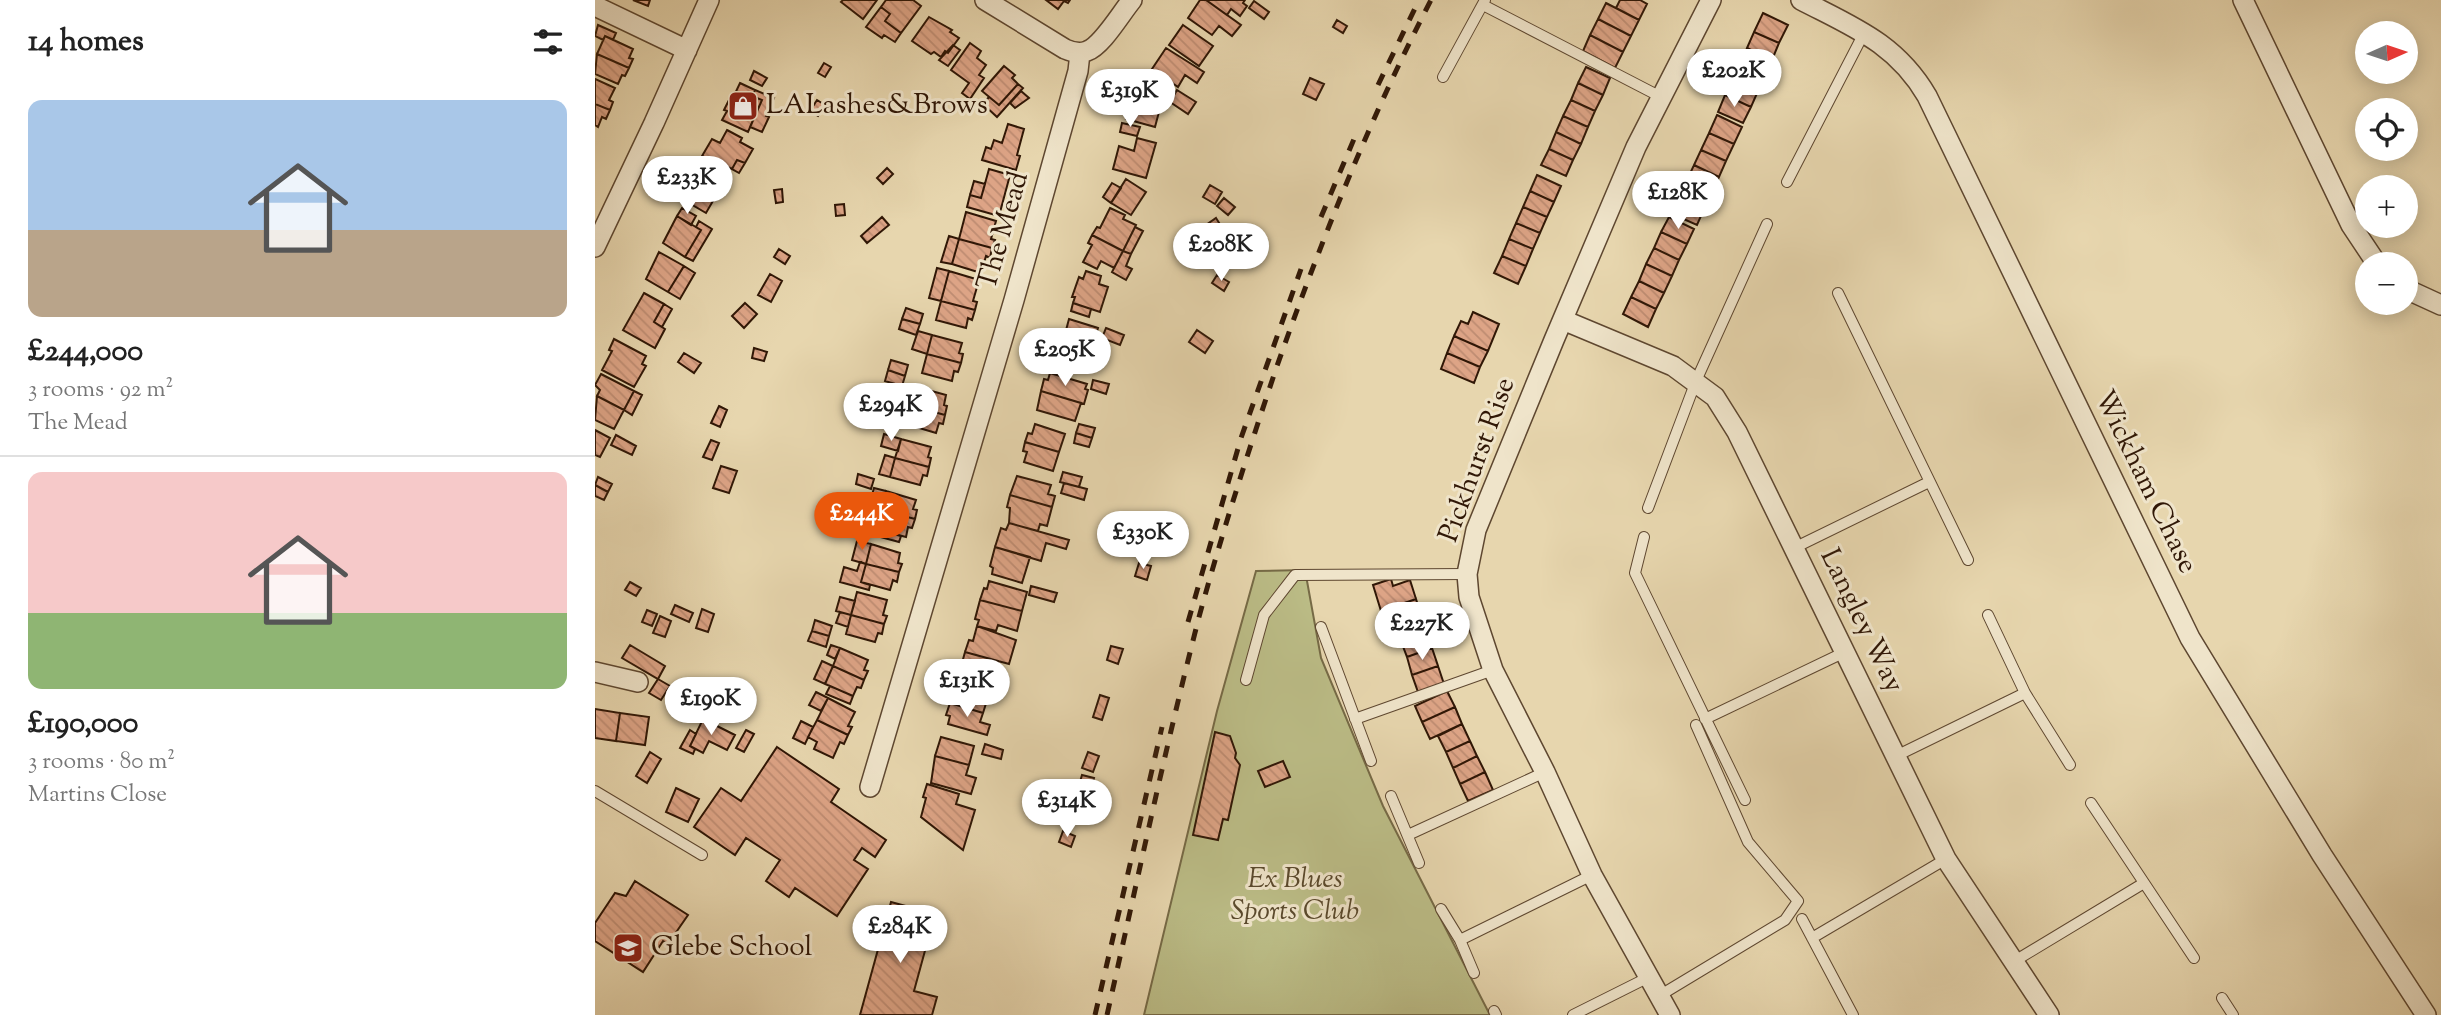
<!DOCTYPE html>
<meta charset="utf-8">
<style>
:root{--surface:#fff;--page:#f2f2f2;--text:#222;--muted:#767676;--line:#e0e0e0;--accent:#ea580c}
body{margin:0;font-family:"Sorts Mill Goudy",serif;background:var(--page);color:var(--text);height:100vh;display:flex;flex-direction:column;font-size:26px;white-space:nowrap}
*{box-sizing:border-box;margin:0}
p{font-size:23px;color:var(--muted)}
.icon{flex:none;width:38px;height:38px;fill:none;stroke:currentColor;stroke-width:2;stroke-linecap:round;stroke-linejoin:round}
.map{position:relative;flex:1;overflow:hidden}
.details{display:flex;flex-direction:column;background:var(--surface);width:595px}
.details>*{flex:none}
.needle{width:46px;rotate:87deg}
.controls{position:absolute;left:1760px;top:21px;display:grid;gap:14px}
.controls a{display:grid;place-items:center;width:63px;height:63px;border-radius:50%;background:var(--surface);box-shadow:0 4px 18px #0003;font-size:35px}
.price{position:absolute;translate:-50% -60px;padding:0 16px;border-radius:24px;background:#fff;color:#222;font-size:23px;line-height:46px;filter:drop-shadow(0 2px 4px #0008)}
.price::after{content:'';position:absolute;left:50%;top:42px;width:21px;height:16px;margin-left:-10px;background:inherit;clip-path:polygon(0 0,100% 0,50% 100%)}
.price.on{background:var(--accent);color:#fff}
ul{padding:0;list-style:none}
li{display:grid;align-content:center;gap:14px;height:371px;padding:0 28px}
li+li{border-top:2px solid var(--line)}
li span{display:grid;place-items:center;height:217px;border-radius:14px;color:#555}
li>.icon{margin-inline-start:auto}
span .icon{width:126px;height:126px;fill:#fffc;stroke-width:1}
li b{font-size:30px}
h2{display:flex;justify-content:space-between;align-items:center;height:84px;padding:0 28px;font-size:30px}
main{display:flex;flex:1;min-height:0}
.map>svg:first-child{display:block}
</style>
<main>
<section class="details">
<h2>14 homes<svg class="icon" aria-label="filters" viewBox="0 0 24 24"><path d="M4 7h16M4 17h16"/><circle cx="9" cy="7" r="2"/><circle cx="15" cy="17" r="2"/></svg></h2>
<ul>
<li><span style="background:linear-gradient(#a9c7e8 60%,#b9a48a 0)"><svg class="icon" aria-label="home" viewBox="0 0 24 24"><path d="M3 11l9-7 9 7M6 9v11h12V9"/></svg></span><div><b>£244,000</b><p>3 rooms · 92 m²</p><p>The Mead</p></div></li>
<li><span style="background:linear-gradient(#f6c9c9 65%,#8fb573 0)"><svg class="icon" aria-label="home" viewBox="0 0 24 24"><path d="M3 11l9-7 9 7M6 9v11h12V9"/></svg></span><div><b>£190,000</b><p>3 rooms · 80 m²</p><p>Martins Close</p></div></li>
</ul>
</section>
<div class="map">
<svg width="1846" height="1015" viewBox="0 0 1846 1015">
<defs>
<pattern id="building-back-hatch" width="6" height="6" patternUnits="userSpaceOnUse" patternTransform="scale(1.75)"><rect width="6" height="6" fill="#dda486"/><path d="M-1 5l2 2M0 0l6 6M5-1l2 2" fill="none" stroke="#be8c72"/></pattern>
</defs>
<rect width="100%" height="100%" fill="#e7d6ae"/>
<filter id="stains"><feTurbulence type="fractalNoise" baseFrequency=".00286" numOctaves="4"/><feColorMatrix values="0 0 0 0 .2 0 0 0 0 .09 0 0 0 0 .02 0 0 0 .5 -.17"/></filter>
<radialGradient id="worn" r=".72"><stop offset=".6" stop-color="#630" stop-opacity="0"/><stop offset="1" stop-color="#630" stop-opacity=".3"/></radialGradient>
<path fill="#bbbc86" stroke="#766a46" stroke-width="2" d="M710,570L726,658L788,806L895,1015H549L622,711L661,571Z"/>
<path fill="url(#building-back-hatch)" stroke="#301706" stroke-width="2" d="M38,0H55L53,6Z
M248,0H282L268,19L246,2Z
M291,0H318L326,6L306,33L290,21L295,14L286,7Z
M451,0H475L473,3L469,1L463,9Z
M605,0H611L646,25L637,36L624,26L617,35L593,18Z
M611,0H650L648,3L652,6L645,16L636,9L632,15Z
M1025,0H1045L1052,4L1044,20L1021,8Z
M659,1L674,12L669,19L654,8Z
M1011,3L1044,20L1036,36L1003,19Z
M286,7L295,14L290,21L306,33L300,42L289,35L287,38L271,27Z
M1168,13L1193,25L1184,43L1159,32Z
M334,17L357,30L355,32L364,38L353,53L350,51L346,57L339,52L336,54L317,41Z
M1003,19L1036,36L1028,52L995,35Z
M742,20L752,26L748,33L738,27Z
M3,25L21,33L18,40L10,36L8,40L0,36Z
M588,25L618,46L604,66L574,45Z
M1159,32L1184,43L1177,60L1152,48Z
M995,35L1028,52L1020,68L988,51Z
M10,36L38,49L34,58L38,59L34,68L2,54Z
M375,43L386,51L382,58L391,65L384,75L389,78L375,99L367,93L374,83L356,70Z
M358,45L365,50L353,66L344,60Z
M571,48L609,72L602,83L590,75L583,87L557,69Z
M1152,48L1177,60L1170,75L1145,63Z
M2,54L34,68L30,76L27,75L23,84L0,74Z
M229,63L236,67L230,77L223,73Z
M1145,63L1170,75L1163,91L1138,79Z
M409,66L420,75L417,78L423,84L404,105L387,91Z
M991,67L1015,78L1008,95L983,83Z
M159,71L172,78L167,86L155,80Z
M715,78L729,84L721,100L708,94Z
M0,79L20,88L14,100L18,102L15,110L0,104Z
M1138,79L1163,91L1156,107L1130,95Z
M145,83L160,90L157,96L167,100L153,132L127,120L132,111L129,110L134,100L136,102Z
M983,83L1008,95L1000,111L976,100Z
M423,84L428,88L402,117L388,104L394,97L404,105Z
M160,90L179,98L171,116L174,117L167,132L155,127L167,100L157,96Z
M582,90L601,102L593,114L575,102Z
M426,91L434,98L420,108L415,103Z
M537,94L552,98L550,104L565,108L560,127L531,119Z
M1130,95L1156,107L1148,123L1123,112Z
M222,100L230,105L223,116L215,111Z
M976,100L1000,111L993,127L968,116Z
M0,104L15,110L11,119L7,117L3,127L0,125Z
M1122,115L1147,127L1139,144L1114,133Z
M968,116L993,127L986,144L961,132Z
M527,123L545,127L542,136L525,132Z
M413,124L429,129L422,155L425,156L421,170L387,160L391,147L396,149L399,140L407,143Z
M132,130L147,138L145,142L158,149L150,163L142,160L137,169L107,156L117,139L125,143Z
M961,132L986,144L978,160L954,149Z
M1114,133L1139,144L1131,161L1106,150Z
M542,138L561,143L551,178L518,169L524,146L539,151Z
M954,149L978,160L971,176L946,165Z
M1106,150L1131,161L1124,177L1099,165Z
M142,160L150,163L144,173L137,169Z
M107,164L121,173L117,182L102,173Z
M1099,165L1124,177L1117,192L1092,180Z
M292,168L298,174L288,184L282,178Z
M394,169L415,175L404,216L372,207L375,195L386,198Z
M102,173L126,187L111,213L89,200Z
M942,175L966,186L959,202L935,191Z
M531,179L551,192L536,215L516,203Z
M1092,180L1117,192L1109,209L1084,197Z
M379,181L390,184L386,198L375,195Z
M517,183L526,188L516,203L508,197Z
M615,185L627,192L620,204L608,197Z
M187,189L188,202L181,203L179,190Z
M935,191L959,202L952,217L928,207Z
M1084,197L1109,209L1102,225L1077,214Z
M629,198L640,207L633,215L622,206Z
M249,204L250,215L241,216L240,205Z
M928,207L952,217L945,233L921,223Z
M87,208L101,216L96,225L82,216Z
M515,208L530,215L528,219L541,225L528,251L497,235L502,227L505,228Z
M371,212L401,221L396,239L400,240L397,248L364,239Z
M82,216L106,230L90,257L68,243Z
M287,217L294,225L272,243L266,236Z
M1074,217L1099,229L1092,244L1066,232Z
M621,218L626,226L617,233L611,225Z
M104,221L117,229L98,261L90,257L106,230L101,227Z
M921,223L945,233L938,249L914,239Z
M540,227L548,231L536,254L528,251Z
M1066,232L1092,244L1084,260L1059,248Z
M497,235L528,251L519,268L506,261L502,269L488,262L497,245L493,243Z
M354,236L364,239L357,264L346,262Z
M364,239L397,248L395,258L391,256L386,273L357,264Z
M914,239L938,249L931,266L907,256Z
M1059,248L1084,260L1077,276L1051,264Z
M184,249L195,256L190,264L179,257Z
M528,251L536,254L531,266L537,269L531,280L517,272Z
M64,252L89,266L73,292L51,279Z
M907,256L931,266L923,284L899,273Z
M1051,264L1077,276L1069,293L1044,281Z
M89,266L100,273L85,299L73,292Z
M342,268L354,271L346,301L334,298Z
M354,271L384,280L378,301L382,302L380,310L346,301Z
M491,271L506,276L504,284L513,287L505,312L478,303L480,297H477L484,277L488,279Z
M175,274L187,281L176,302L163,295Z
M622,275L634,282L629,291L617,283Z
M1044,281L1069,293L1061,309L1036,297Z
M49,293L69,304L59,322L70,329L60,348L28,330Z
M1036,297L1061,309L1053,327L1028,314Z
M346,301L380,310L377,320L373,318L371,328L341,320Z
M150,303L162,314L149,328L137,316Z
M478,303L496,309L494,317L476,311Z
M69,304L77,309L67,327L59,322Z
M311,308L328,314L325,324L307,319Z
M878,312L904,324L893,351L859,336L866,321L873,324Z
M307,319L325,324L321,335L304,329Z
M474,319L503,328L496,351L463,341L466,333L470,334Z
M511,328L529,335L525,345L507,338Z
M602,330L618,341L610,353L594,342Z
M323,331L337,335L332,354L317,349Z
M337,335L367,343L364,353L368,354L366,363L332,354Z
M859,336L893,351L885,367L852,353Z
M19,339L51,356L47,364L51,366L39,387L7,370L17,351L14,350Z
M463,341L496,351L491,370L462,361L465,351L461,350Z
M159,348L172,352L169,361L157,358Z
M89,353L106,363L99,373L83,362Z
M852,353L885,367L879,383L846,369Z
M332,354L366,363L363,372L359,371L357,381L327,373Z
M296,360L313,365L310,376L293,370Z
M293,370L310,376L307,386L290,381Z
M455,373L492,384L490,389L493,390L489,404L446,391L449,379L453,380Z
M6,374L39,391L29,410L2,396L5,390L0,385Z
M498,380L514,384L511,394L496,389Z
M313,385L322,387L317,406L303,402L306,390L311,392Z
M322,387L351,395L349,405L352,406L350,415L317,406Z
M39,391L47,395L37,415L29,410Z
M446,391L486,403L480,421L442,410Z
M2,396L29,410L19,429L0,420Z
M307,403L317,406L311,424L302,422Z
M124,406L132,410L125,427L116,423Z
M317,406L350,415L348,424L344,423L341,433L311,424Z
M282,414L298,418L295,428L279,423Z
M440,424L470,434L464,452L430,442L433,433L437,434Z
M484,424L500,428L497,438L481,433Z
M0,430L15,438L5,457L0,455Z
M481,433L497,438L494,447L479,443Z
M289,434L306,439L303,451L286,446Z
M21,435L41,446L37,455L16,445Z
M306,439L336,447L333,457L336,458L334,467L300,458Z
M116,440L124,443L117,460L108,457Z
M430,442L464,452L458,471L429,462L432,452L428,451Z
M290,455L300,458L295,477L284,474Z
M300,458L334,467L332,476L328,475L325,485L295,477Z
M126,466L142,471L134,493L118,488Z
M468,472L487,477L484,487L465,482Z
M263,474L279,479L276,489L261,484Z
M422,476L456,485L453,494L460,496L457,507L415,495Z
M3,477L17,484L13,492L0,485Z
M469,483L492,489L489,500L466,493Z
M0,485L13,492L9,500L0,496Z
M279,488L291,491L286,510L274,506Z
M291,491L321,500L318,509L322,510L320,519L286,510Z
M415,495L457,507L452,526L445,524L443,531L414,523L415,508L412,507Z
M286,510L320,519L317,528L313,527L311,537L280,529Z
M264,516L283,521L280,529L306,536L304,542L260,530Z
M414,523L474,540L471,549L451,543L446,561L400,547L406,528L411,530Z
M540,537L557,542L552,558L535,552Z
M262,541L276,544L271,564L257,560Z
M276,544L305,553L303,563L307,564L304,572L271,564Z
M400,547L435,557L427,583L397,574L398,568L395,566Z
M265,562L271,564L266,582L275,585L274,590L245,582L249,567L262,571Z
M544,563L556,566L552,580L540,576Z
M271,564L304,572L302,582L298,580L295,590L266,582Z
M796,579L798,586L815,580L821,599L786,611L778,585Z
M394,581L432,592L427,611L385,600L389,588L392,589Z
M35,582L46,588L41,596L30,590Z
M436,586L462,593L459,602L434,595Z
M262,592L292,600L288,615L292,616L289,624L256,615Z
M245,597L260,601L256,615L241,611Z
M821,599L826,615L800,623L798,617L789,620L786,611Z
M385,600L427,611L422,631L403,625L401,631L382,626L384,620L380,619Z
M80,605L98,613L94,622L76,614Z
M107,609L119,614L113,632L101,628Z
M52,610L62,614L57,626L47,622Z
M245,612L256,615L253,627L241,623Z
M256,615L289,624L287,634L283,633L280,642L251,634Z
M826,615L832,632L806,641L800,623Z
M65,616L76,621L70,637L58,633Z
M220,620L237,626L234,636L217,631Z
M382,626L421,640L414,664L370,652L374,640L378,641Z
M217,631L234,636L231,647L213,641Z
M832,632L837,648L812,657L806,641Z
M35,645L70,666L63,679L27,658Z
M236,645L245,648L240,659L232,655Z
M516,646L528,649L523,664L512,660Z
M245,648L273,660L269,670L273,671L269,680L238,666Z
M837,648L843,666L817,675L812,657Z
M370,652L403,661L398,681L368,672L370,664L367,663Z
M227,661L238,666L230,684L219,679Z
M238,666L269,680L266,688L262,687L258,696L230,684Z
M843,666L849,684L823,692L817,675Z
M63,679L75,686L66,700L54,693Z
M364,685L394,694L388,713L355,703L357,694L361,695Z
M235,686L258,696L255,704L231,694Z
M852,691L860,707L827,722L820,706Z
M221,692L233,698L226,711L214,705Z
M505,695L514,698L507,720L498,717Z
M233,698L260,712L253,726L257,727L253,735L222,720Z
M355,703L388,713L385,722L395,725L392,735L353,724L355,716L351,715Z
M860,707L867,724L835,739L827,722Z
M0,709L25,713L21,741L0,738Z
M25,713L54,717L50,745L21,741Z
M108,719L140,735L132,750L114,741L108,753L95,746Z
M222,720L253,735L249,744L245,742L238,758L219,749L222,742L213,737Z
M206,721L218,727L210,744L198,738Z
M867,724L875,741L851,752L843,736Z
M95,730L101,734L95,746L100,749L98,754L85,748Z
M151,730L159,734L149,752L141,748Z
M620,732L635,736L641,753L640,758L645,765L633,820L628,819L623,840L598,835Z
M346,737L379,746L374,765L340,756Z
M875,741L882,756L858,768L851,752Z
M390,744L408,750L406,759L387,754Z
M182,747L244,789L236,802L291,840L280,857L267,848L259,860L273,869L242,916L200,888L194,897L171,881L185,860L151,838L140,855L99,827L126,788L146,801Z
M55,752L66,759L52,783L41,776Z
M493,752L504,756L498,772L487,768Z
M340,756L374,765L371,775L381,778L376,794L336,783Z
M882,756L890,772L865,784L858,768Z
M688,761L695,777L670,787L663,771Z
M890,772L898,790L873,801L865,784Z
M487,775L499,778L493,799L481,796Z
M332,784L364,794L361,804L380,810L368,850L326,817L331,798L328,797Z
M81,788L104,799L93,822L71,812Z
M468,831L480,836L476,847L464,842Z
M40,881L93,915L73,944L68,941L48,972L0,941V923L20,893L31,896Z
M296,902L340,914L319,991L342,997L337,1015H265Z"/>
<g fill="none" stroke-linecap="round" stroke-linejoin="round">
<g stroke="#5e4730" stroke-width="12">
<path id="lane" d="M888,5L1066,97
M848,77L890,0
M1192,182L1269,33
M1243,293L1373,560
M1053,508L1101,381L1172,224
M1049,537L1040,573L1150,800
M1199,548L1334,482
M1393,615L1430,693L1475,765
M726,627L776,761
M651,680L669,615L700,575L872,574
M760,719L898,670
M1110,719L1250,652
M1301,756L1430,693
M0,791L107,855
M796,796L824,863
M1496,803L1599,958
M813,835L950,772
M846,909L865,940L879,973
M1207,919L1258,1015
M1217,938L1351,859
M865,940L997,875
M1418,962L1549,883
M1064,996L1190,920L1203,901L1153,842L1101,725
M1627,998L1638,1015
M899,1011L901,1015
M978,1015L1054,977"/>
</g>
<g stroke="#5e4730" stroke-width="22">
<path id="street" d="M390,0L470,49C477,52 485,54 492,51C507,46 526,13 537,0
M1206,0C1258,27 1301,43 1332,96L1595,638L1727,855L1831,1015
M1648,0L1756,225L1782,264
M0,6L92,50
M0,247L59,123L114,0
M1811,289L1846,305
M968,320L1078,366L1120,397L1142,432L1351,859L1454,1015
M0,672L43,682
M275,787L419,300L483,71L485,53
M1075,1015L997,875L950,772L898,670L874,597L872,574L881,530L959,340L1041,147L1116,0"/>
</g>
<use href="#lane" stroke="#efe4ca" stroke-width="10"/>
<use href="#street" stroke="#efe4ca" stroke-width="19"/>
<path stroke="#301706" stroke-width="5" stroke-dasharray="12 12" stroke-linecap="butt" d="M783,85L824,0
M726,217L759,139
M593,622L646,438L706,269
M500,1015L567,727
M512,1015C542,882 570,749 604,617C627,533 654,449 682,366C726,241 775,118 836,0"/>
</g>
<defs>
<g id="shop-square" transform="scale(1.575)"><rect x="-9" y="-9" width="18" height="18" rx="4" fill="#8f2418" stroke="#efe4ca"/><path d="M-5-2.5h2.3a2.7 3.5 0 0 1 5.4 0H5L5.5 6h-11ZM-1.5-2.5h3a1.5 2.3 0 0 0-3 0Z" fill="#fff"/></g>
<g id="school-square" transform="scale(1.575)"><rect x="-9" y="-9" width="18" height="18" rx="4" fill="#8f2418" stroke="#efe4ca"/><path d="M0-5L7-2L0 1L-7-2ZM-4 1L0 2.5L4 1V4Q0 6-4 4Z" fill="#fff"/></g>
</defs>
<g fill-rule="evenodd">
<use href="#shop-square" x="148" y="106"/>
<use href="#school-square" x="33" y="948"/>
</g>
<g text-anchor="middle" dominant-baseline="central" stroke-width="6" stroke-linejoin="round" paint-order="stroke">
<g font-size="28" fill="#301706" stroke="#efe4ca" text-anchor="start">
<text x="171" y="106">LALashes&amp;Brows</text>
<text x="56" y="948">Glebe School</text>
</g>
<g font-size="28" fill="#301706" stroke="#efe4ca">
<text transform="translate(409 231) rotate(-74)">The Mead</text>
<text transform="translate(883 460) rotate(-70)">Pickhurst Rise</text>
<text transform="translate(1550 482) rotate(64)">Wickham Chase</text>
<text transform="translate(1266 621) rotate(64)">Langley Way</text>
</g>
<g font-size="28" font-style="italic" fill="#5a492c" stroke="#efe4ca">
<text x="700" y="880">Ex Blues<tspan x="700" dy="32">Sports Club</tspan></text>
</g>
</g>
<rect width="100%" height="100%" filter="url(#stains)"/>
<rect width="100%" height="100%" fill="url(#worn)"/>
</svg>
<div class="controls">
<a><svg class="needle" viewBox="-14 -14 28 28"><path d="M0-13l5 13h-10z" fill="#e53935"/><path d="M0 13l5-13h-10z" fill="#767676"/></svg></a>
<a><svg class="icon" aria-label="locate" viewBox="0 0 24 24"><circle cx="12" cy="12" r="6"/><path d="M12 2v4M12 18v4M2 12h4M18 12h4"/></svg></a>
<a>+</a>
<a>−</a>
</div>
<b class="price" style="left:1139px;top:109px">£202K</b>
<b class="price" style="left:535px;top:129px">£319K</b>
<b class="price" style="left:92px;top:216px">£233K</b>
<b class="price" style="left:1083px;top:231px">£128K</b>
<b class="price" style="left:626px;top:283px">£208K</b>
<b class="price" style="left:470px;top:388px">£205K</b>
<b class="price" style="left:296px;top:443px">£294K</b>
<b class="price on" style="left:267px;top:552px">£244K</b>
<b class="price" style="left:548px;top:571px">£330K</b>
<b class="price" style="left:827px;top:662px">£227K</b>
<b class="price" style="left:372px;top:719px">£131K</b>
<b class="price" style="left:116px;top:737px">£190K</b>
<b class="price" style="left:472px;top:839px">£314K</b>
<b class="price" style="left:305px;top:965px">£284K</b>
</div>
</main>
